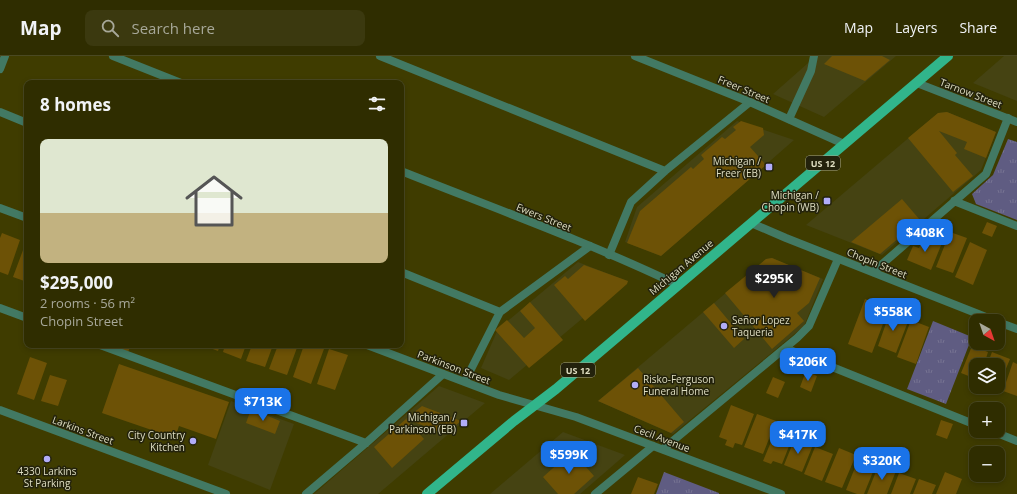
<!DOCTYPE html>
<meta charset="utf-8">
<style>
:root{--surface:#2f2d00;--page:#3b390f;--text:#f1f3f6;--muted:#a7a899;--line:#4a4922;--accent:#1a73e8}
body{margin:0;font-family:"Open Sans",sans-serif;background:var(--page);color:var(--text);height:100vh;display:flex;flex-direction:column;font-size:15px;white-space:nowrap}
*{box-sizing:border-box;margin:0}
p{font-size:13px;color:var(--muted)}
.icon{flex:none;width:22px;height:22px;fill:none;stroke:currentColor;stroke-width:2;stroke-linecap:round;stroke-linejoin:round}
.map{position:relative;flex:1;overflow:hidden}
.panel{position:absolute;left:24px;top:24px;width:380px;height:268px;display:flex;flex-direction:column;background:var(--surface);border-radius:8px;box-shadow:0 2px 6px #0003,0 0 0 1px var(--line)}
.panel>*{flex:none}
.needle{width:26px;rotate:140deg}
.fabs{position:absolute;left:969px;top:258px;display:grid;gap:8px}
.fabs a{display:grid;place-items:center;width:36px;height:36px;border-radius:8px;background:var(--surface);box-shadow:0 2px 6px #0003,0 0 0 1px var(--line);font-size:20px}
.price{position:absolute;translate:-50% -34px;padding:0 9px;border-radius:8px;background:var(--accent);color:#fff;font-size:13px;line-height:26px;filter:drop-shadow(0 1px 2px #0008)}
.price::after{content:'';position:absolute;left:50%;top:24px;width:12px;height:9px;margin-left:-6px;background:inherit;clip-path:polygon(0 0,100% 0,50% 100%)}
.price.selected{background:#222;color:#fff}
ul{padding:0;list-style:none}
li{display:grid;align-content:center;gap:8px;height:212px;padding:0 16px}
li+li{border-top:1px solid var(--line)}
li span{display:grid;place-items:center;height:124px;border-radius:8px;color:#555}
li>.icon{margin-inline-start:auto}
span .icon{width:72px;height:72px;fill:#fffc;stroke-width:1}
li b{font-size:17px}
h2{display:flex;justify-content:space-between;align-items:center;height:48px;padding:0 16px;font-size:17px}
header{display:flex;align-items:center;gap:24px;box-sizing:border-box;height:56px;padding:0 20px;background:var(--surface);border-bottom:1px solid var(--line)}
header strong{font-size:19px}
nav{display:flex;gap:22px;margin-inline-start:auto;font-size:14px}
.search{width:280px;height:36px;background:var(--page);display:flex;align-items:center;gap:10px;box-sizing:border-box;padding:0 14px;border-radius:8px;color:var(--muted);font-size:15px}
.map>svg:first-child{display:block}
</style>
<header>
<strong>Map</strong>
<div class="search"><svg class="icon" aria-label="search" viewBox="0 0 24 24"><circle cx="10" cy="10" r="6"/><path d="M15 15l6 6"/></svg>Search here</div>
<nav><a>Map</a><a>Layers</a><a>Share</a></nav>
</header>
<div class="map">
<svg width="1017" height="438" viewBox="0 0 1017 438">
<defs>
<pattern id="grass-tufts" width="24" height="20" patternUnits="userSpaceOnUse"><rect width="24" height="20" fill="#5f5c82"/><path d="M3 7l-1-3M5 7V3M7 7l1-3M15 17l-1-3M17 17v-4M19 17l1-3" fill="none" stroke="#767392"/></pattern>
</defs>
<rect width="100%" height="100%" fill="#3f3c00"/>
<path fill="#454312" d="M816,0H896L824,61L773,38Z
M1004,0H1017V45L973,27Z
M947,56L996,76L981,114L882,199L806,169L938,57Z
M737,65L794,84L661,200L625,186L637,151Z
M772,202L823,223L804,270L673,378L598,345L766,203Z
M578,206L627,225L509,324L481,312L498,273Z
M439,330L485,347L378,438H314Z
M231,345L294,368L270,434L208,409Z
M563,376L625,399L580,438H490Z"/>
<path fill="url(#grass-tufts)" d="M1008,83L1017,86V164L976,148L972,138L993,119Z
M933,265L972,281L946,348L907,333Z
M664,416L719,437V438H656Z"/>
<path fill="#6d5206" d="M832,0H882L890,4L865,25L824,8Z
M947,56L996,76L986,102L964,93L967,86L939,75L957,97L955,99L973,120L953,136L908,82L938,57Z
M741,65L763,72L764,79L750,91L766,109L661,200L627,187L640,155L691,111L693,113L704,103L701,99L722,81L725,83L736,74L733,71Z
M902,143L920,164L880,198L851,186Z
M987,166L997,170L992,181L982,177Z
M950,176L967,182L953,217L936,211Z
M2,177L20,184L8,219L0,216V182Z
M924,180L942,187L931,214L907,204L913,190L919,192Z
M26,186L27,187V226L13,221Z
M970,186L987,194L973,229L955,221Z
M772,202L820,222L809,247L797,257L804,265L772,293L725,237L766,203Z
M584,209L628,225L627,228L585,265L554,229L565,220L568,223Z
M865,243L889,252L872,297L848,288Z
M530,246L563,284L529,312L495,274L507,264L524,282L535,272L520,255Z
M714,247L744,283L734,292L703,256Z
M890,256L909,263L896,297L878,290Z
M911,264L929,271L916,308L897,301Z
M116,289H131L128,296L115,291Z
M202,289H220L218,295Z
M225,289H246L241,303L223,296Z
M252,289H273L265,311L246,305Z
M278,289H298L287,319L269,313Z
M304,289H314L324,293L311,328L293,321Z
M972,290L988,296L984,309H976V323L961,317Z
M329,293L348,299L335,334L317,328Z
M992,296L1010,303L995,339L977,331H998V309H987Z
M30,301L47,307L34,344L17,338Z
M1013,306L1017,308V340L1003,335Z
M119,308L229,346L216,383L179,370L175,382L102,357Z
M638,312L684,366L671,377L598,345Z
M806,315L817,320L811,336L800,331Z
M50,319L67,324L58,350L41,345Z
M773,321L785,326L778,342L766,337Z
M731,349L754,358L742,389L735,387L733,392L725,389L727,384L719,381Z
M422,350L461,365L445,378L406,363Z
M251,353L280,365L275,378L246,367Z
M757,358L776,365L763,398L744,391Z
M406,363L424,383L392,412L374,391Z
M941,364L953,368L947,383L936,379Z
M778,369L795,375L782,408L773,405L771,408L763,405Z
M795,382L813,389L802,416L784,409Z
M815,391L833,398L822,425L804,418Z
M839,392L856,399L842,432L825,426Z
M862,394L879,401L864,438H857L846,434Z
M572,395L594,420L574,438H558L543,421Z
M879,408L896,415L887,438H867Z
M945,416L962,423L956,438H936Z
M899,417L916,423L910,438H891Z
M638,421L658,428L654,438H631Z
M919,423L936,429L932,438H913Z"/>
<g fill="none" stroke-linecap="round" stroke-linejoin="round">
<path stroke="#427963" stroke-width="8" d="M380,0L665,115
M0,13L5,0
M0,56L27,67
M789,63L811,15L814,0
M954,145L1017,170
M609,199L631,146L665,115L750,46
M401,216L500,256
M873,216L986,118L1008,62
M0,252L27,262
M100,289L366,387
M785,292L976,369
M465,325L500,256L590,190
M992,375L1017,385
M663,393L797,282L809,270L838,203
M306,438L366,387L443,318
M595,438L653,390"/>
<path stroke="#427963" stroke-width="8" d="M113,0L181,27
M635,0L750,46L844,88
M917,27L1017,66
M401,115C494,152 588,186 678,229
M0,152L27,162
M751,167L786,182L996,265
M998,266L1017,273
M367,289L499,339L576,361L781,438
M0,354L226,438"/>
<path stroke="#31b58b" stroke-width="10" d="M427,438L514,365L556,333L948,0"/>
</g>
<g fill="#b2adf9" stroke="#23220c" stroke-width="1.5">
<rect x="765" y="107" width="8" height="8" rx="2"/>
<rect x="823" y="141" width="8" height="8" rx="2"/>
<circle cx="724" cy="270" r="4"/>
<circle cx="635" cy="329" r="4"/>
<rect x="460" y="363" width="8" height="8" rx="2"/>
<circle cx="193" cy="385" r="4"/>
<circle cx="47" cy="403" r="4"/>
</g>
<g text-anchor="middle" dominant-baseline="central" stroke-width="3" stroke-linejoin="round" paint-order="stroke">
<g fill="#23220c" stroke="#a7a68b" stroke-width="1">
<rect x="806" y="100" width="34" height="14" rx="3"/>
<rect x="561" y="307" width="34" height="14" rx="3"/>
</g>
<g font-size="9" font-weight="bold" fill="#dfdec2">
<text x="823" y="107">US 12</text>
<text x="578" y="314">US 12</text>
</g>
<g font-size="10" fill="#dfdec2" stroke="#23220c">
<text transform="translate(744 33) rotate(23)">Freer Street</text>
<text transform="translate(971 37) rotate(21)">Tarnow Street</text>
<text transform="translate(544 161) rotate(22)">Ewers Street</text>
<text transform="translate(877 207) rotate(22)">Chopin Street</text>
<text transform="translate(681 211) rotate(-40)">Michigan Avenue</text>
<text transform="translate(454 311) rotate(21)">Parkinson Street</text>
<text transform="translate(83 374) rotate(20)">Larkins Street</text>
<text transform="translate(662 382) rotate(21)">Cecil Avenue</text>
</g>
<g font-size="10" fill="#dfdec2" stroke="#23220c" text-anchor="end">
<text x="761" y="105">Michigan /<tspan x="761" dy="12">Freer (EB)</tspan></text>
<text x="819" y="139">Michigan /<tspan x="819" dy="12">Chopin (WB)</tspan></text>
<text x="732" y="264" text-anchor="start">Señor Lopez<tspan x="732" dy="12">Taqueria</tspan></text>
<text x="643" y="323" text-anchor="start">Risko-Ferguson<tspan x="643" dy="12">Funeral Home</tspan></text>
<text x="456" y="361">Michigan /<tspan x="456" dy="12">Parkinson (EB)</tspan></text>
<text x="185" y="379">City Country<tspan x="185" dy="12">Kitchen</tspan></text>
<text x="47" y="415" text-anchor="middle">4330 Larkins<tspan x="47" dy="12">St Parking</tspan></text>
</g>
</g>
</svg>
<div class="fabs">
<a><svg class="needle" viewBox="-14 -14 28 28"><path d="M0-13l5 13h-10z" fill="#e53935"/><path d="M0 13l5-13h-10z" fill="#a7a899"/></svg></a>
<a><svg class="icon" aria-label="layers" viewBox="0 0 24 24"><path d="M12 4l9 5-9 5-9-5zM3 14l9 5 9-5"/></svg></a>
<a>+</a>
<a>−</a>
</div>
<b class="price" style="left:925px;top:197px">$408K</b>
<b class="price selected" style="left:774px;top:243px">$295K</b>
<b class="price" style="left:893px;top:276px">$558K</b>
<b class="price" style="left:808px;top:326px">$206K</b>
<b class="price" style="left:263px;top:366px">$713K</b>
<b class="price" style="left:798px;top:399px">$417K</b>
<b class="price" style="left:569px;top:419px">$599K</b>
<b class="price" style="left:882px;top:425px">$320K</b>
<section class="panel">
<h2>8 homes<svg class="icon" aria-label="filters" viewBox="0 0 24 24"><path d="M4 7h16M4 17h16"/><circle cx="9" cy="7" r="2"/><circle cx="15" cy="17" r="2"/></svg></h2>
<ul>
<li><span style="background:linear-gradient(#dfe7d0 60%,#c2b280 0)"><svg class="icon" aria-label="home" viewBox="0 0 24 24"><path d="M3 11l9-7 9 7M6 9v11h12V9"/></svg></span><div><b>$295,000</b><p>2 rooms · 56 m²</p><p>Chopin Street</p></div></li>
</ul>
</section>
</div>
